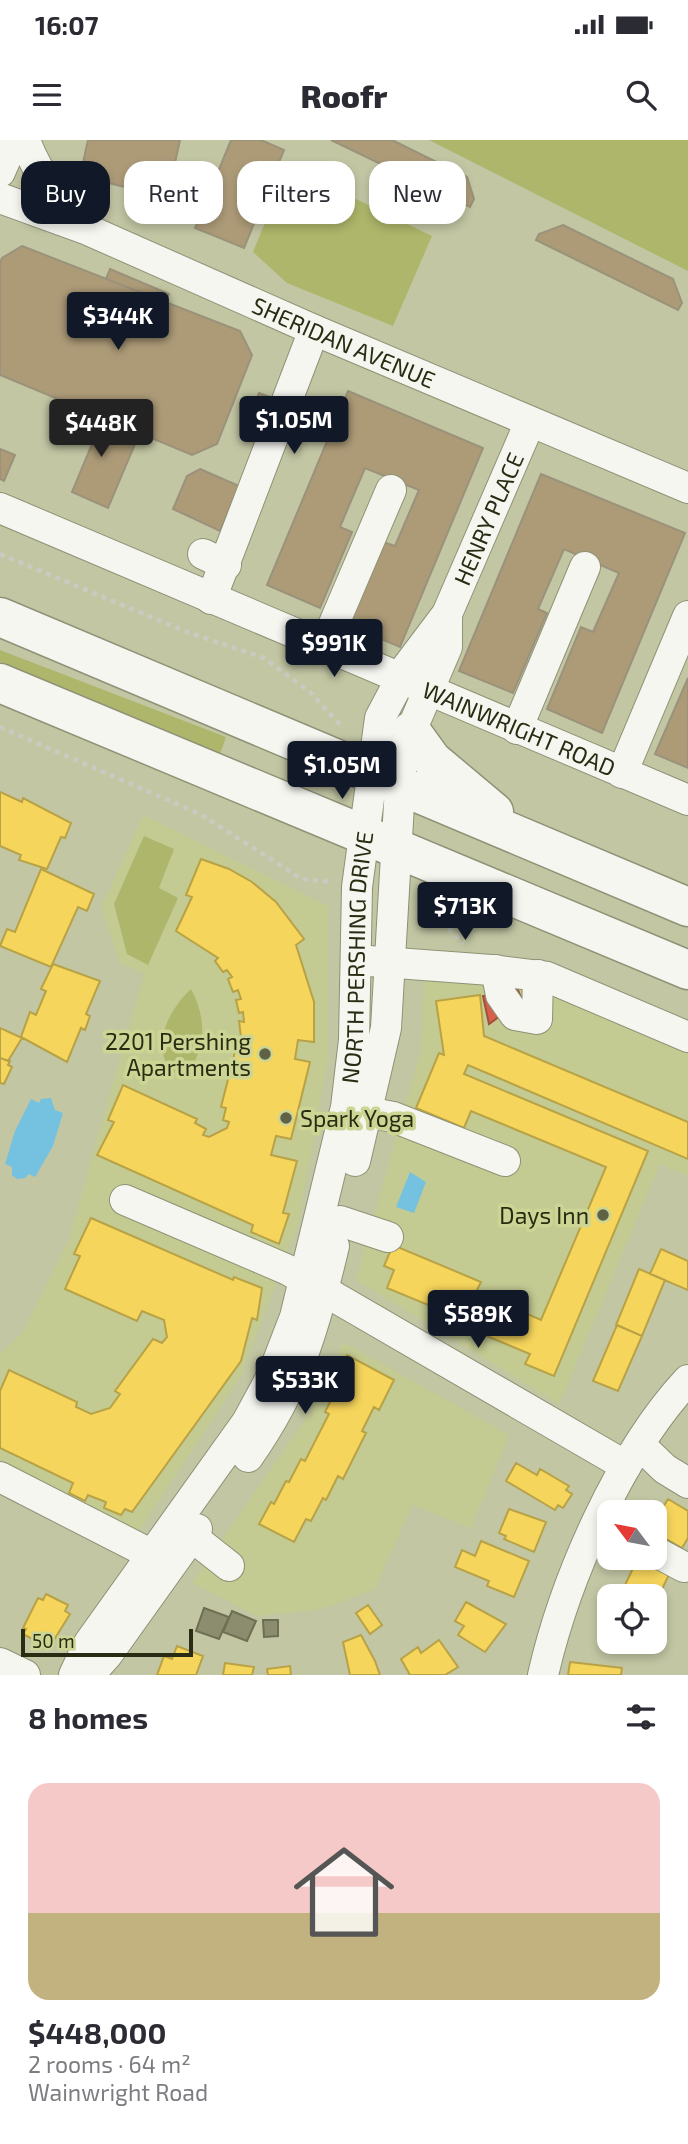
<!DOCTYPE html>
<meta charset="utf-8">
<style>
:root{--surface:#fff;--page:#f2f2f3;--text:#2b2b33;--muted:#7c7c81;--line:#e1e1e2;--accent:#111827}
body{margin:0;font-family:"Exo 2",sans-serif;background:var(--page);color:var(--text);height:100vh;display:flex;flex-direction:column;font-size:26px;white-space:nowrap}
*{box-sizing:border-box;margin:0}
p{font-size:23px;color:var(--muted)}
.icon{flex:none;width:38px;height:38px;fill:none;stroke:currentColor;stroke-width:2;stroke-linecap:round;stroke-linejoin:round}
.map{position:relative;height:1535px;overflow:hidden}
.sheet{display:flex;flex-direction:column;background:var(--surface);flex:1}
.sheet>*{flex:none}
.hud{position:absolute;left:21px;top:21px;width:648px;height:63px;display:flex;gap:14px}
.needle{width:46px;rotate:302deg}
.controls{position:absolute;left:597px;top:1360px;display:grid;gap:14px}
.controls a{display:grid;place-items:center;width:70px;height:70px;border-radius:14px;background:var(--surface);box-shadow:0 4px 10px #0003;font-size:35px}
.scale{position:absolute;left:21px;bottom:18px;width:172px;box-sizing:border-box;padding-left:7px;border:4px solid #292c12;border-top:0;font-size:19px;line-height:24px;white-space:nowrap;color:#292c12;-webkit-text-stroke:5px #ccd594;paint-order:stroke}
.price{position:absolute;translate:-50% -60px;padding:0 16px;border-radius:7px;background:var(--accent);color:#fff;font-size:23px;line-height:46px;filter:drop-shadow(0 2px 4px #0008)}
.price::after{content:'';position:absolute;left:50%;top:42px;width:21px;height:16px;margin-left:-10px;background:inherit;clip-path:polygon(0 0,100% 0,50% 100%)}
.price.current{background:#222;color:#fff}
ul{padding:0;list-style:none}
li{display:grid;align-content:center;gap:14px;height:371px;padding:0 28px}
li+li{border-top:2px solid var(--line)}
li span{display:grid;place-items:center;height:217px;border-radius:21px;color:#555}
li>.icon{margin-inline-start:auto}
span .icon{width:126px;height:126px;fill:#fffc;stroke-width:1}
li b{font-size:30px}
h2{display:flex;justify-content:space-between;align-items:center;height:84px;padding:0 28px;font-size:30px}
.pill{padding:0 24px;border-radius:21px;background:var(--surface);box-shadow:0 4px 10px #0003;font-size:24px;line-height:63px}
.pill.current{background:var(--accent);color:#fff}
.status{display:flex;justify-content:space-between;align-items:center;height:49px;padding:0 35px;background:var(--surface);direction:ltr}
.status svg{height:19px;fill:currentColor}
header{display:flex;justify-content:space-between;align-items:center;height:91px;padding:0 28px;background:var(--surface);font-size:32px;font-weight:800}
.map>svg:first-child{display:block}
</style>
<div class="status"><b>16:07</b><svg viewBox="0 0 49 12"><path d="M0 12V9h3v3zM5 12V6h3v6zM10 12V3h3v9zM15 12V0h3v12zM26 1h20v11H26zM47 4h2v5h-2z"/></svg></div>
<header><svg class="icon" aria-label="menu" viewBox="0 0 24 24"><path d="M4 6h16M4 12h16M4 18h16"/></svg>Roofr<svg class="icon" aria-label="search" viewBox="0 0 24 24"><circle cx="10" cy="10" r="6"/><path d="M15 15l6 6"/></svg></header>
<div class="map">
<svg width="688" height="1535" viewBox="0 0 688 1535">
<rect width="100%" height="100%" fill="#c2c6a3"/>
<path fill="#c3ca92" d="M143,675L328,766V919L298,1084L241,1236L137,1394L0,1326V1214L23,1192L69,1099L144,834L120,823L101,768Z
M424,836L545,841L688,900V1036L660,1024L559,1264L356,1140L421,910Z
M343,1202L509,1295L471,1388L412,1365L375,1449L320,1470L257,1476L192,1443L313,1268Z"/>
<path fill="#aeb66b" d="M429,0H688V131Z
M288,26L432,96L393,186L287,143L253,112Z
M0,510L226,597L220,614L0,522Z
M144,696L174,709L159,748L178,758L148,825L127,814L114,764Z
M191,849C205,875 207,902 191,928L182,926L177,934C146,911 170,868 191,849Z"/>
<path fill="#75c2e0" d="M51,958L55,970L63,973L53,1006L35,1037L29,1034L25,1038L17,1039L12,1035V1027L5,1024L15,991L31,959L39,963L41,959Z
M410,1032L426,1042L414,1073L396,1067Z"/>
<path fill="#f6d55c" stroke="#b8a246" stroke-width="2" d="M0,652L22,662L23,658L71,683L65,698L61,697L47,729L19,720L21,715L0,706Z
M201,719L229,729L252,742L276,762L304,799L296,805L314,862V902L298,900L295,919L310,922L291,999L276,996L271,1015L297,1021L283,1073L289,1074L279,1104L251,1092L253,1085L97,1015L114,982L108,980L123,945L197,979L195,983L206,989L203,995L209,997L227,988L229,982L223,980L226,968L221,967L237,904L242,905L239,881L244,882L243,872L239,873L236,860L241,859L238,850L233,852L228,839L232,837L227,830L223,832L215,821L218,818L176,791L192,757L186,755Z
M41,729L94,754L87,771L78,767L51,827L0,806L7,789L15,792Z
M53,824L100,841L86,874L90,876L85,890L81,888L67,922L21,897L30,872L36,875L46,851L41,849Z
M480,855L484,896L688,982V1019L468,925L464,934L648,1011L554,1236L525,1224L530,1214L470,1189L472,1183L387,1148L394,1130L384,1126L393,1105L481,1142L476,1152L541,1180L606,1027L471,971L464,988L416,968L439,913L444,915L436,861Z
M0,888L22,898L8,921L0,918Z
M0,918L10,921L8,925L12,927L4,944L0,943Z
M91,1078L233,1140L234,1137L262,1148L257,1180L252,1178L241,1221L132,1372L125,1369L121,1375L104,1368L106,1362L88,1355L85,1361L69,1353L73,1343L0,1308V1251L9,1230L77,1262L76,1267L91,1274L110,1268L120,1254L115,1251L153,1199L162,1203L167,1197L164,1180L142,1171L137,1181L65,1149L80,1116L74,1114Z
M661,1109L688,1121V1150L650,1134Z
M639,1129L665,1140L642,1196L616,1185Z
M617,1185L642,1196L618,1251L593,1241Z
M347,1215L394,1240L379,1270L374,1267L362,1291L366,1293L343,1339L338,1336L326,1360L323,1358L311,1381L306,1379L294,1402L259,1384L271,1362L274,1364L286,1341L289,1342L301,1319L305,1321L329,1274L325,1272L337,1248L331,1246Z
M516,1323L537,1335L540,1329L569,1346L566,1350L572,1354L563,1368L558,1365L555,1370L506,1341Z
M668,1359L688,1371V1398L682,1408L654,1392V1382Z
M509,1369L546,1382L534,1412L504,1399L506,1396L499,1393Z
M481,1401L529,1421L514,1457L487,1446L489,1441L455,1427L462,1410L475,1416Z
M638,1418H650L672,1428L657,1460L654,1456L625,1445Z
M46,1454L68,1465L65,1471L70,1474L49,1508L23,1494L26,1489L23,1488L38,1458L43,1460Z
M466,1462L506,1484L485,1512L458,1495L464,1486L455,1481Z
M368,1465L382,1485L370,1494L356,1473Z
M361,1495L375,1521L380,1535H350L343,1502Z
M439,1500L458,1527L445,1535H410L401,1519L418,1507L421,1513Z
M647,1502L643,1510L625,1503L623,1509L609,1503Z
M177,1506L203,1516L196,1535H157L164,1516L172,1519Z
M570,1522L622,1528L621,1535H568Z
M225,1523L254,1527L252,1535H223Z
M290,1526L291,1535H268L267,1529Z"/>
<path fill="#d6604d" stroke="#a2503b" stroke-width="2" d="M518,850L522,860L489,884L483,856Z"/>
<path fill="#8c8c6e" stroke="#6e6f52" stroke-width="2" d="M204,1468L229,1477L219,1499L196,1491Z
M232,1471L256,1481L247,1501L223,1492Z
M263,1480H278V1496L264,1497Z"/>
<path fill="#ad9b78" stroke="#9a927b" stroke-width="2" d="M88,0H180L173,32L137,23L129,48L80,36Z
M231,0H261L284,10L244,108L195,88Z
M331,0H392L467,37L474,59L470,67Z
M563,85L673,139L682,163L678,170L536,100L539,94Z
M22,106L240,191L252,215L217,304L192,315L0,235V123L2,118Z
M110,129L169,154L165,162L106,139Z
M348,251L483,308L400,507L348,485L383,402L395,406L419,350L365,328L340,387L352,392L320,468L267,445Z
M259,253L275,259L260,299L243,292Z
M68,263L105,279L111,292L135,304L108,368L72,352L95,297L78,288Z
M0,309L15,315L4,341L0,339Z
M200,329L239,346L220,391L173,369L187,336Z
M541,334L685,393L602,593L547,569L581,487L593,492L619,433L564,409L538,469L547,473L513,553L459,531Z
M688,538V628L655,614Z"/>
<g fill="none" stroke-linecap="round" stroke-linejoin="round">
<g stroke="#8f9276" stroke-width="32">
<g id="minor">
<path d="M25,0C37,34 58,59 83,85"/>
<path d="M0,32L14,0"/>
<path id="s1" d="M0,58L88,90L314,190L688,348"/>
<path id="s2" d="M0,368L688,660"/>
<path d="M203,414L226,425"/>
<path d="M211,459L314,190"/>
<path d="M324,507L391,350"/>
<path d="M517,589L585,427"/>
<path d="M622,633L688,476"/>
<path d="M369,821L491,830L547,837L688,897"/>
<path d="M496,830L501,855L515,875L537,879L538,835"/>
<path d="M367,972L393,977L505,1021"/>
<path d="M355,1021L386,888L402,612L447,507V475"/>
<path d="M125,1060L288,1130L626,1326"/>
<path d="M340,1081L388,1097"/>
<path d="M640,1305L665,1329L688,1343"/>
<path d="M248,1317C298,1246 314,1190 334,1106"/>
<path d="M0,1337L168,1423"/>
<path d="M177,1385L229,1426"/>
<path d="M654,1411L684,1427"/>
<path d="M0,1523L25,1535"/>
<path id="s3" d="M74,1535L89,1503L247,1282L273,1234L295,1177L346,967L354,900L357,747L380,578L407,527L447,474L530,282"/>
<path d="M89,1535L107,1515L197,1389"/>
<path d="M543,1535C565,1439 620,1313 688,1240"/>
</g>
</g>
<g stroke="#8f9276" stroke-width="41">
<path id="highway" d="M0,477L688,767
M0,543L688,830
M411,591L432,620L494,672"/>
</g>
<path stroke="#cacbc0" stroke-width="4.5" stroke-dasharray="5 5" stroke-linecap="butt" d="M0,414L187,492L264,518L310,552L343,588
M0,587L200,674L302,739L333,742
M419,761L464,803"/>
<use href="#minor" stroke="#f6f6f1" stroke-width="30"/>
<use href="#highway" stroke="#f6f6f1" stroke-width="38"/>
</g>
<g fill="#5f6245" stroke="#ccd594" stroke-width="2.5">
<circle cx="265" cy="914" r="7"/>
<circle cx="286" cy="978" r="7"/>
<circle cx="603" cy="1075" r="7"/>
</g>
<g text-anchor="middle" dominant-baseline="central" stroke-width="7" stroke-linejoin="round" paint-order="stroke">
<g font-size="23" fill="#292c12" stroke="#ccd594">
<text stroke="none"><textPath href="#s1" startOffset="373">SHERIDAN AVENUE</textPath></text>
<text stroke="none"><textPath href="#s3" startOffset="1258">HENRY PLACE</textPath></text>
<text stroke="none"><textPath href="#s2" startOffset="564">WAINWRIGHT ROAD</textPath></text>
<text stroke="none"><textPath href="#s3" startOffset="789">NORTH PERSHING DRIVE</textPath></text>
</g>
<g font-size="23" fill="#292c12" stroke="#ccd594" text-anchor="end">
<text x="251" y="901">2201 Pershing<tspan x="251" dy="26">Apartments</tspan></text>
<text x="300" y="978" text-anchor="start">Spark Yoga</text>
<text x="589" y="1075">Days Inn</text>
</g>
</g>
</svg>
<div class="controls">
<a><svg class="needle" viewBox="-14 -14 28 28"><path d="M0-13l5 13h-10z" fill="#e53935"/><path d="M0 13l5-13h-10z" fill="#7c7c81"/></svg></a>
<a><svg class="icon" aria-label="locate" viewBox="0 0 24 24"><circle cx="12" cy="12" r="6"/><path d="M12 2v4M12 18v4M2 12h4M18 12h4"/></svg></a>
</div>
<div class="scale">50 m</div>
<b class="price" style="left:118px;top:212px">$344K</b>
<b class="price" style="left:294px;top:316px">$1.05M</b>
<b class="price current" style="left:101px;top:319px">$448K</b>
<b class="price" style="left:334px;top:539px">$991K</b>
<b class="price" style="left:342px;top:661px">$1.05M</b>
<b class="price" style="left:465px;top:802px">$713K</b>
<b class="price" style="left:478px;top:1210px">$589K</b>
<b class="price" style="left:305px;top:1276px">$533K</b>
<div class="hud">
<a class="pill current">Buy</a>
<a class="pill">Rent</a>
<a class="pill">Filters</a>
<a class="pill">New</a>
</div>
</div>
<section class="sheet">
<h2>8 homes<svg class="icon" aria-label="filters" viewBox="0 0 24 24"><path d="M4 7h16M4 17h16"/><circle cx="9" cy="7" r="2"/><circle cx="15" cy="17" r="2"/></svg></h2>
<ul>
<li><span style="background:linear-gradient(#f6c9c9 60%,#c2b280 0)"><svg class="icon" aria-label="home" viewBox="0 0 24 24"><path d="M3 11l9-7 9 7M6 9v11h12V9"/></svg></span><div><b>$448,000</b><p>2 rooms · 64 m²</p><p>Wainwright Road</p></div></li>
</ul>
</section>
